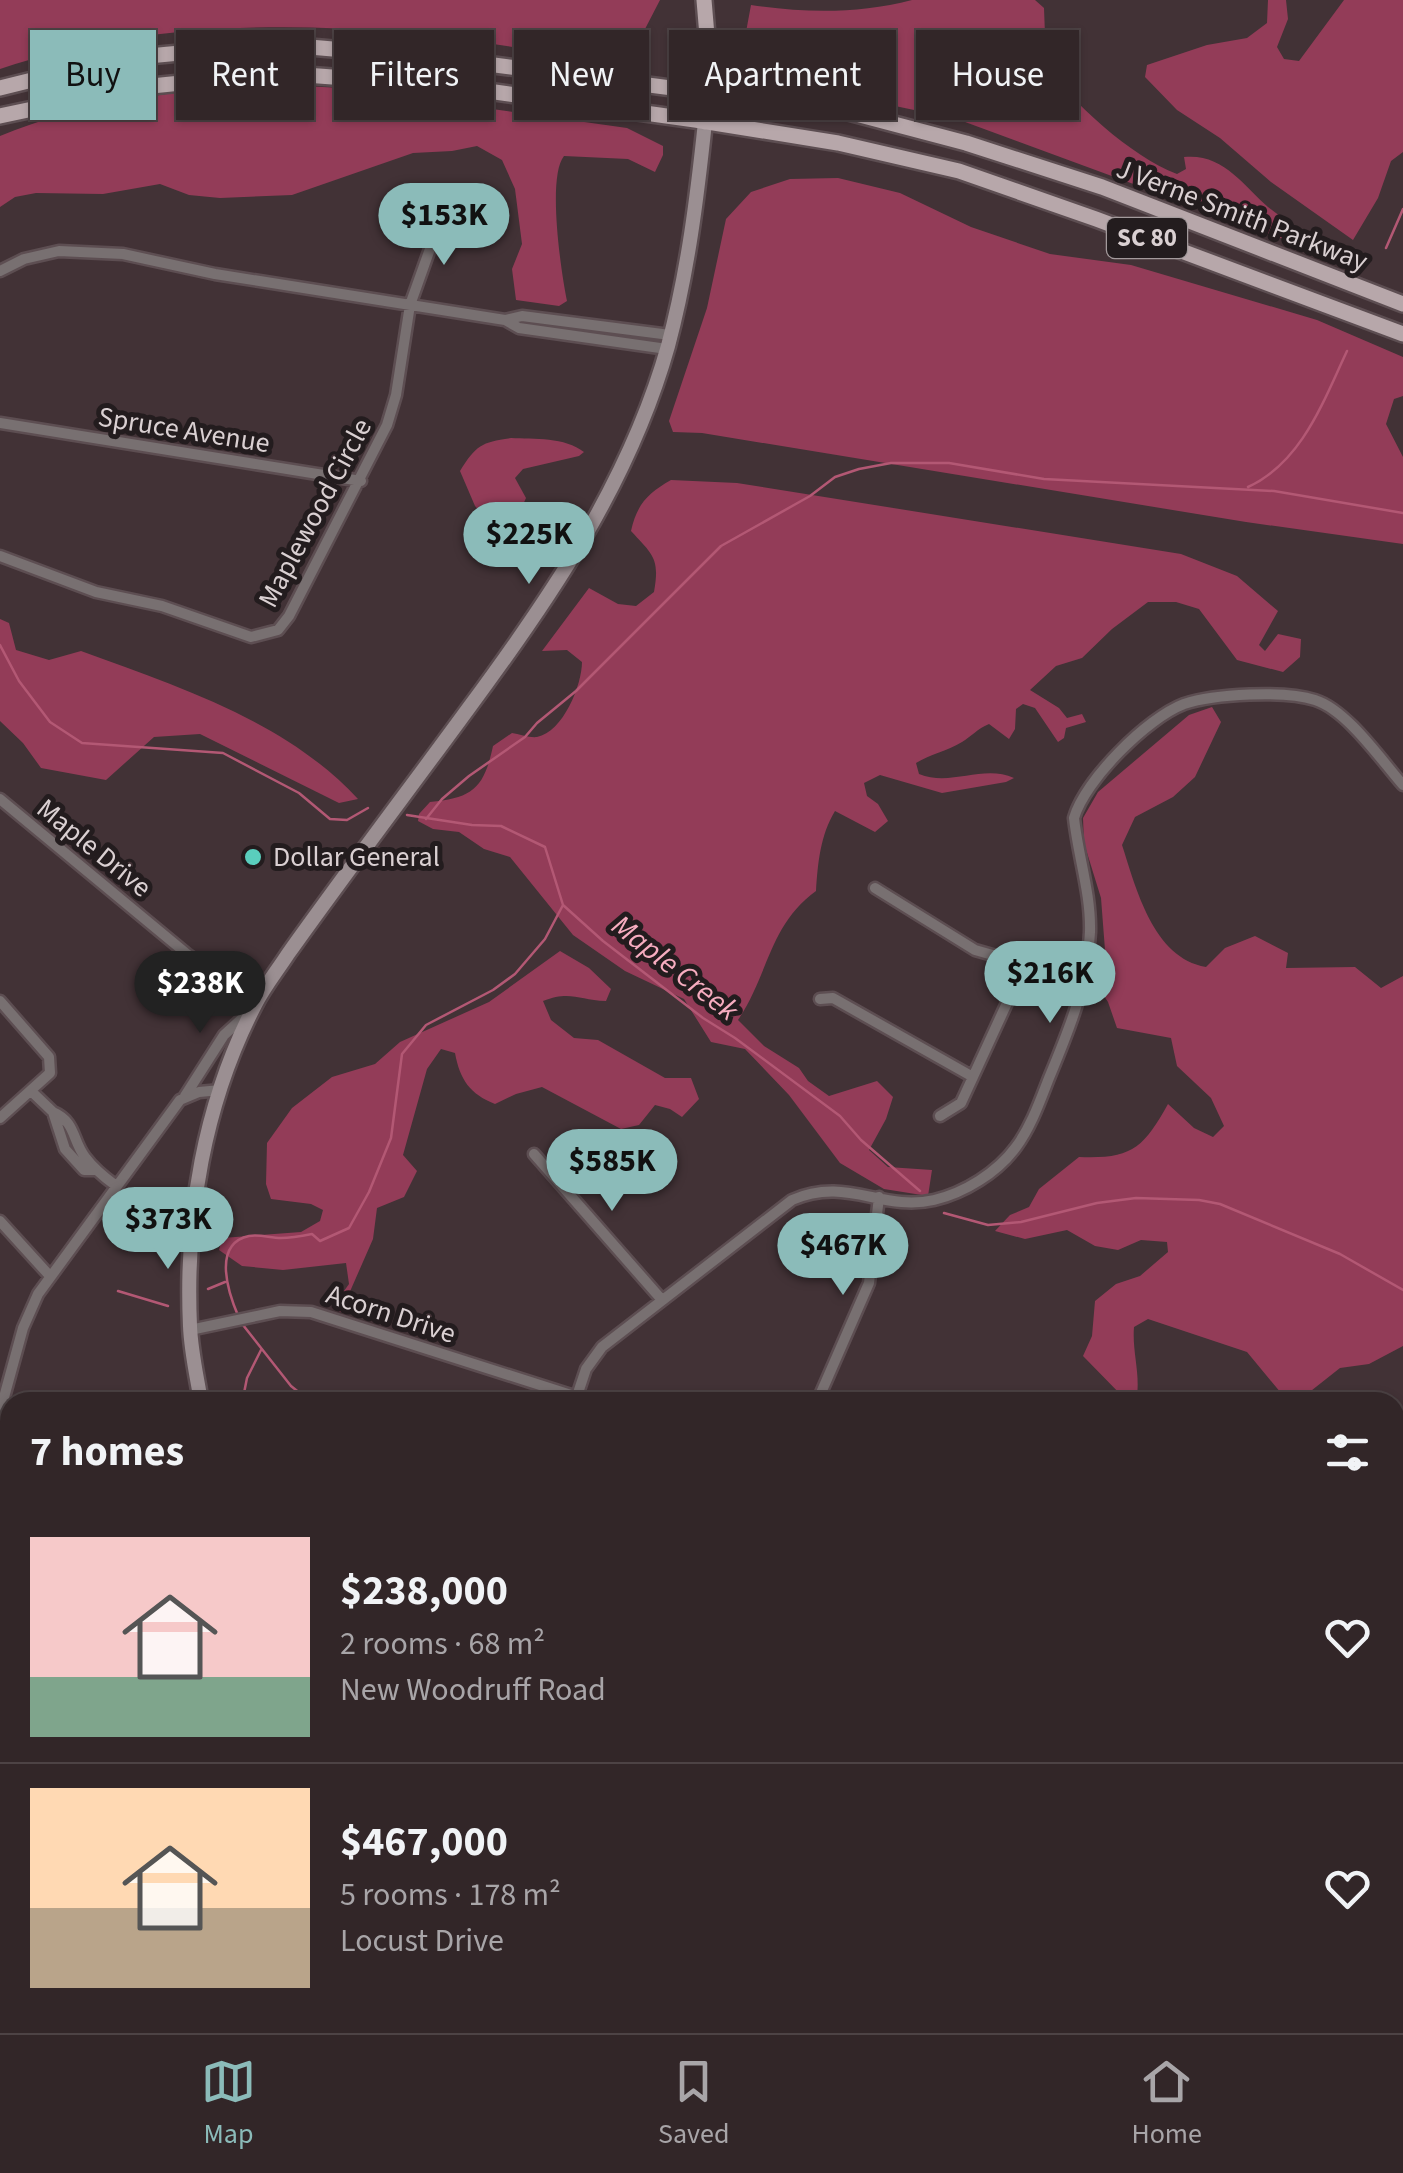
<!DOCTYPE html>
<meta charset="utf-8">
<style>
:root{--surface:#322628;--page:#3d3234;--text:#f1f3f6;--muted:#a8a5a8;--line:#4d4345;--accent:#8bbbb9}
body{margin:0;font-family:"Source Sans 3",sans-serif;background:var(--page);color:var(--text);height:100vh;display:flex;flex-direction:column;font-size:38px;white-space:nowrap}
*{box-sizing:border-box;margin:0}
p{font-size:32px;color:var(--muted)}
.icon{flex:none;width:55px;height:55px;fill:none;stroke:currentColor;stroke-width:2;stroke-linecap:round;stroke-linejoin:round}
.map{position:relative;flex:1;overflow:hidden}
.panel{position:absolute;left:0px;top:1392px;width:1405px;height:642px;display:flex;flex-direction:column;background:var(--surface);border-radius:30px 30px 0 0;box-shadow:0 2px 8px #0004,0 0 0 2px var(--line)}
.panel>*{flex:none}
.guide{position:absolute;left:30px;top:30px;width:1345px;height:90px;display:flex;gap:20px}
.price{position:absolute;translate:-50% -85px;padding:0 22px;border-radius:35px;background:var(--accent);color:#111;font-size:32px;line-height:65px;filter:drop-shadow(0 2px 5px #0008)}
.price::after{content:'';position:absolute;left:50%;top:60px;width:30px;height:22px;margin-left:-15px;background:inherit;clip-path:polygon(0 0,100% 0,50% 100%)}
.price.selected{background:#222;color:#fff}
ul{padding:0;list-style:none}
li{display:flex;align-items:center;gap:30px;height:250px;padding:0 30px}
li+li{border-top:2px solid var(--line)}
li span{display:grid;place-items:center;flex:none;width:280px;height:200px;border-radius:0px;color:#555}
li>.icon{margin-inline-start:auto}
span .icon{width:120px;height:120px;fill:#fffc;stroke-width:1}
li b{font-size:42px}
h2{display:flex;justify-content:space-between;align-items:center;height:120px;padding:0 30px;font-size:42px}
.pill{padding:0 35px;border-radius:0px;background:var(--surface);box-shadow:0 2px 8px #0004,0 0 0 2px var(--line);font-size:35px;line-height:90px}
.pill.selected{background:var(--accent);color:#111}
.dock{display:flex;justify-content:space-around;align-items:center;height:140px;border-top:2px solid var(--line);background:var(--surface);font-size:28px;color:var(--muted)}
.dock a{display:grid;justify-items:center;gap:5px}
.dock .selected{color:var(--accent)}
.map>svg:first-child{display:block}
</style>
<div class="map">
<svg width="1403" height="2033" viewBox="0 0 1403 2033">
<rect width="100%" height="100%" fill="#423236"/>
<path fill="#933c58" d="M0,0H660L645,29L617,31L626,55L645,57L638,67C557,55 476,39 395,32C264,21 125,27 0,69Z
M912,0H1035L1044,8L1045,35L1042,62C1072,102 1130,156 1177,174L1186,169L1184,157C1223,153 1243,185 1268,207C1284,220 1303,231 1319,243L1321,253L957,119L776,81L746,32L751,5C805,13 858,14 912,0Z
M1268,0H1286L1288,19L1277,47L1284,59L1299,61L1344,0H1403V152L1391,161L1378,198L1353,240L1271,182L1220,138L1177,110L1145,77L1147,65L1207,45L1247,38L1267,23Z
M265,84L342,88L627,128L663,146V155L655,172L628,159L564,156C547,177 561,272 567,301L559,306L516,300L512,269L522,244L515,189L502,160L477,146L452,151L413,153L292,195L220,198L189,195L160,184L103,194L36,193L15,197L0,207V136C84,101 175,91 265,84Z
M838,178L900,193L971,227L1050,254L1131,265L1317,320L1403,357V396L1394,399L1386,424L1403,457V544L1246,522L702,433L673,432L669,421L707,308L726,219L751,192L790,179Z
M511,438C534,439 565,437 584,452L579,456L523,469L515,478L526,498L517,518L528,532L541,534L546,545L538,561L525,564L475,506L460,471C476,445 482,442 511,438Z
M671,480L737,483L1181,554L1237,576L1278,611L1259,645L1265,651L1278,634L1301,639L1300,657L1283,672L1237,660L1199,609L1176,602H1148L1112,629L1082,658L1056,666L1030,690L1059,708L1067,718L1082,714L1086,722L1066,728L1064,738L1058,742L1035,708L1023,704L1016,709L1015,729L1009,739L989,724C977,729 972,736 962,742C948,751 930,754 916,763L919,774C951,787 983,764 1014,778L1006,782L942,793L880,775L864,783L867,796L878,804L888,821L875,832L835,811C820,836 818,863 816,891C769,925 769,974 738,1020L764,1046L799,1068L808,1081L829,1096L877,1081L893,1097L886,1119L869,1150L888,1167L932,1170L928,1196L884,1189L840,1163L789,1095L745,1049L711,1042L684,999L625,971L573,935L510,857L484,849L459,832L433,829L418,821L419,814L430,802C473,798 484,788 493,746L512,733C519,734 530,738 537,737C563,732 582,685 582,662L567,650L542,651L589,588L618,604L636,606L654,592C660,558 653,555 631,531C637,504 648,493 671,480Z
M0,619L9,623L16,650L49,660L81,651C179,687 286,721 358,799L339,803L200,734L154,737L106,780L41,768L23,743L0,721Z
M1212,707L1221,722L1195,777L1173,797L1135,817L1122,845C1136,888 1153,958 1206,967L1225,948L1255,936L1288,953L1286,968L1355,967L1381,988L1403,976V1346L1369,1364L1340,1368L1302,1398L1286,1399L1247,1352L1148,1319L1134,1327C1132,1351 1140,1372 1137,1396L1127,1401L1083,1356L1092,1336L1095,1301L1116,1284L1140,1276L1168,1252L1167,1242L1141,1240L1118,1250L1095,1246L1067,1230L1025,1239L995,1231L1010,1215L1029,1207L1039,1189L1079,1157C1131,1159 1143,1149 1168,1104L1194,1128L1213,1137L1224,1126L1211,1098L1177,1066L1171,1038L1117,1028L1108,1002L1096,984L1105,950L1101,898L1084,843L1083,818L1098,792L1189,715Z
M560,951L589,968L611,989L606,1001C579,1000 570,990 543,1001L551,1020L574,1038L598,1040L665,1078H691L699,1099L682,1117L670,1109L655,1105L639,1125L621,1129L542,1087L516,1094L495,1104C470,1094 460,1080 455,1053L441,1049L427,1069L403,1155L417,1171L404,1197L377,1208L373,1239L341,1312L332,1308L349,1284L346,1263L283,1270L242,1266L219,1250L222,1238L301,1232L320,1221L323,1210L311,1204L271,1199L266,1184L267,1143L292,1108L332,1077L375,1064L400,1042L489,1002Z"/>
<g fill="none" stroke-linecap="round" stroke-linejoin="round">
<path stroke="#b35874" stroke-width="2.5" d="M1386,248L1403,209
M1248,487C1302,462 1323,402 1347,351
M0,645L19,681L50,722L82,743L223,753L299,793L330,819L347,820L368,808
M407,815L472,825L501,826L545,847L563,905L603,941L703,1018L735,1038L840,1116L861,1140L920,1191
M426,819L442,799L469,776L525,737L537,723L576,691L721,546L810,496L835,477L859,469L891,463H949L1044,479L1274,491L1403,513
M944,1213L988,1225L1021,1222L1097,1203L1136,1198L1199,1200L1220,1204L1340,1254L1403,1290
M208,1289L225,1282
M118,1291L168,1306
M239,1318C229,1295 211,1244 249,1236C260,1234 270,1238 281,1238C291,1238 302,1236 312,1234L320,1241L349,1228L369,1192L391,1138L402,1054L426,1025L493,990L515,974L545,939L563,905
M243,1325L291,1386L311,1402
M245,1402L243,1398L247,1378L261,1350
M926,2025L933,2033
M242,2033L247,2025"/>
<g stroke="#5d4e52" stroke-width="15">
<path id="minor" d="M0,271L24,259L59,251L123,254L215,274L505,320L522,316L670,335
M505,320L519,328L667,349
M0,423L361,481
M0,556L96,592L162,606L251,637L278,630L289,616L387,425L396,395L410,305L441,218
M0,799L187,954L256,1004
M875,888L975,950L1084,981
M820,999L833,998L973,1077
M0,1001L49,1057L50,1073L0,1118
M31,1091L53,1112
M185,1096L224,1035L247,1014
M940,1116L961,1103L1024,966
M534,1154L662,1300
M95,1170H84L65,1149L53,1112C76,1122 72,1140 85,1157C94,1169 104,1177 115,1185
M0,1221L49,1275
M190,1330L280,1311L311,1312L593,1402
M575,1402L586,1369L602,1347L792,1200C847,1176 882,1212 934,1200C964,1193 997,1173 1016,1147C1031,1127 1040,1101 1049,1078C1069,1030 1088,984 1090,932C1091,893 1078,856 1074,818C1085,780 1147,718 1184,704C1214,694 1285,690 1315,700C1347,710 1381,760 1403,785
M817,1402L869,1283L879,1197
M0,1412L23,1328L38,1294L180,1100L199,1092L221,1090
M1395,1487L1403,1488
M0,1852L10,1861
M1395,1958L1403,1965
M442,2025L443,2033
M592,2025L595,2033
M835,2025L842,2033
M1262,2025L1275,2033
M81,2033L86,2025
M746,2033L759,2025"/>
</g>
<g stroke="#5d4e52" stroke-width="18">
<path id="tertiary" d="M1395,1926L1403,1912
M1337,2033L1341,2025"/>
</g>
<g stroke="#5d4e52" stroke-width="19">
<path id="secondary" d="M201,1402C197,1377 191,1352 190,1326C185,1217 204,1103 255,1005C264,987 277,971 288,954C347,871 408,791 468,709C551,597 630,481 668,346C688,271 697,198 705,122
M283,2025L284,2033"/>
</g>
<g stroke="#5d4e52" stroke-width="20">
<path id="primary" d="M704,0L709,59L705,122
M0,88L117,59L275,44L448,59L841,110L966,143L1102,187L1403,304
M0,116L132,88L279,73L452,86L695,120L838,143L959,171L1096,219L1403,334"/>
</g>
<use href="#minor" stroke="#787071" stroke-width="10"/>
<use href="#tertiary" stroke="#787071" stroke-width="12"/>
<use href="#secondary" stroke="#9b8f92" stroke-width="14"/>
<use href="#primary" stroke="#b7a7aa" stroke-width="15"/>
</g>
<circle fill="#5acebd" stroke="#231c1e" stroke-width="4" cx="253" cy="857" r="10"/>
<g text-anchor="middle" dominant-baseline="central" stroke-width="10" stroke-linejoin="round" paint-order="stroke">
<rect fill="#231c1e" stroke="#a39a9c" stroke-width="2.5" x="1107" y="218" width="80" height="40" rx="8"/>
<g font-size="25" font-weight="bold" fill="#dad0d2">
<text x="1147" y="238">SC 80</text>
</g>
<g font-size="28" fill="#dad0d2" stroke="#231c1e">
<text transform="translate(1242 215) rotate(21)">J Verne Smith Parkway</text>
<text transform="translate(184 430) rotate(9)">Spruce Avenue</text>
<text transform="translate(315 513) rotate(-62)">Maplewood Circle</text>
<text transform="translate(94 848) rotate(39)">Maple Drive</text>
<text transform="translate(391 1314) rotate(18)">Acorn Drive</text>
</g>
<g font-size="28" fill="#dad0d2" stroke="#231c1e" text-anchor="start">
<text x="273" y="857">Dollar General</text>
</g>
<g font-size="30" font-style="italic" fill="#f7adc0" stroke="#231c1e">
<text transform="translate(675 968) rotate(38)">Maple Creek</text>
</g>
</g>
</svg>
<b class="price" style="left:444px;top:268px">$153K</b>
<b class="price" style="left:529px;top:587px">$225K</b>
<b class="price" style="left:1050px;top:1026px">$216K</b>
<b class="price selected" style="left:200px;top:1036px">$238K</b>
<b class="price" style="left:612px;top:1214px">$585K</b>
<b class="price" style="left:168px;top:1272px">$373K</b>
<b class="price" style="left:843px;top:1298px">$467K</b>
<div class="guide">
<a class="pill selected">Buy</a>
<a class="pill">Rent</a>
<a class="pill">Filters</a>
<a class="pill">New</a>
<a class="pill">Apartment</a>
<a class="pill">House</a>
</div>
<section class="panel">
<h2>7 homes<svg class="icon" aria-label="filters" viewBox="0 0 24 24"><path d="M4 7h16M4 17h16"/><circle cx="9" cy="7" r="2"/><circle cx="15" cy="17" r="2"/></svg></h2>
<ul>
<li><span style="background:linear-gradient(#f6c9c9 70%,#7fa58c 0)"><svg class="icon" aria-label="home" viewBox="0 0 24 24"><path d="M3 11l9-7 9 7M6 9v11h12V9"/></svg></span><div><b>$238,000</b><p>2 rooms · 68 m²</p><p>New Woodruff Road</p></div><svg class="icon" aria-label="heart" viewBox="0 0 24 24"><path d="M12 20l-8-8c-3-5 5-10 8-4 3-6 11-1 8 4z"/></svg></li>
<li><span style="background:linear-gradient(#ffd9b3 60%,#b9a48a 0)"><svg class="icon" aria-label="home" viewBox="0 0 24 24"><path d="M3 11l9-7 9 7M6 9v11h12V9"/></svg></span><div><b>$467,000</b><p>5 rooms · 178 m²</p><p>Locust Drive</p></div><svg class="icon" aria-label="heart" viewBox="0 0 24 24"><path d="M12 20l-8-8c-3-5 5-10 8-4 3-6 11-1 8 4z"/></svg></li>
</ul>
</section>
</div>
<nav class="dock">
<a class="selected"><svg class="icon" aria-label="map" viewBox="0 0 24 24"><path d="M3 6l6-2 6 2 6-2v14l-6 2-6-2-6 2zM9 4v14M15 6v14"/></svg>Map</a>
<a><svg class="icon" aria-label="saved" viewBox="0 0 24 24"><path d="M7 4h10v16l-5-4-5 4z"/></svg>Saved</a>
<a><svg class="icon" aria-label="home" viewBox="0 0 24 24"><path d="M3 11l9-7 9 7M6 9v11h12V9"/></svg>Home</a>
</nav>
